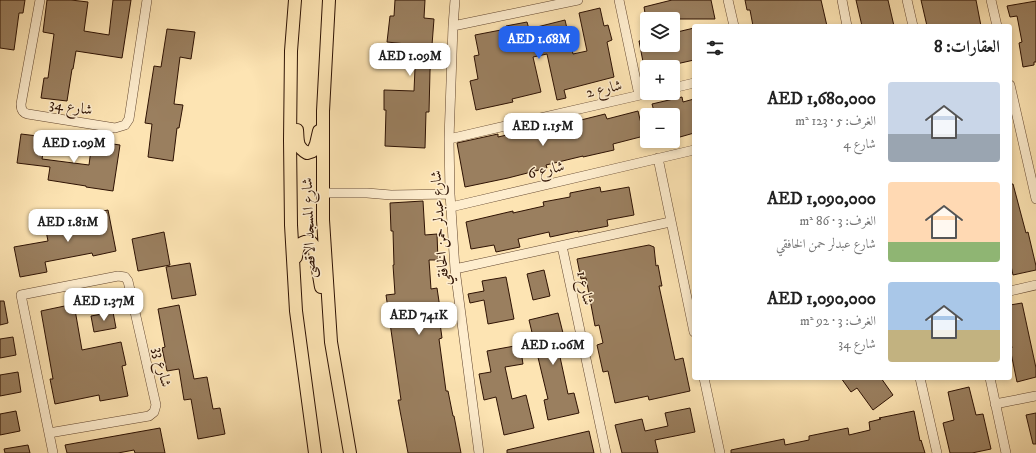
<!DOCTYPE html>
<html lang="ar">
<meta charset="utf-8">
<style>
:root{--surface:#fff;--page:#f6f6f6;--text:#222;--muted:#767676;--accent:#2563eb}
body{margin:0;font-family:"IM FELL DW Pica",Amiri,serif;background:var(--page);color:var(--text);direction:rtl;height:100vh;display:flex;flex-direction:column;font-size:15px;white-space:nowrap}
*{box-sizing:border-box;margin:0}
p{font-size:13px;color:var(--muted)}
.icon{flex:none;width:22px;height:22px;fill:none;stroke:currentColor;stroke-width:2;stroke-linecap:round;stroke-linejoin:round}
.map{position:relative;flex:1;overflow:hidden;direction:ltr}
.drawer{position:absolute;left:692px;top:24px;width:320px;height:356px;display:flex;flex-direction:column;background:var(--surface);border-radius:4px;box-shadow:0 2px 6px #0003;direction:rtl}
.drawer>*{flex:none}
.fabs{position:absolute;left:640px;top:12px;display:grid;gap:8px}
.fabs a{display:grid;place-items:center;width:40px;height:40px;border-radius:4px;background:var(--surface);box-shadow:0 2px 6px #0003;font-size:20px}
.price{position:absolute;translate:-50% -34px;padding:0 9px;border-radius:8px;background:#fff;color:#222;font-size:13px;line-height:26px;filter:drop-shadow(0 1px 2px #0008)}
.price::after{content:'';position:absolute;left:50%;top:24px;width:12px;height:9px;margin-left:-6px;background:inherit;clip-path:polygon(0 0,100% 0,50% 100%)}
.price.selected{background:var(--accent);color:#fff}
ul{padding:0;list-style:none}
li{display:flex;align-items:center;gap:12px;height:100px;padding:0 12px}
li span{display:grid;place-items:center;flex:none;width:112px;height:80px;border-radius:4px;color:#555}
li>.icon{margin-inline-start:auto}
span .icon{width:48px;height:48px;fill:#fffc;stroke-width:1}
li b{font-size:17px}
h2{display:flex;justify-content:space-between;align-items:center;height:48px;padding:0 12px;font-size:17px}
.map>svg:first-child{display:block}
</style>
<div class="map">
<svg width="1036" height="453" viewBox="0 0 1036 453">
<rect width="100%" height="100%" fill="#fde4b3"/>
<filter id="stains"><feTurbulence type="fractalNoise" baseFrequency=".005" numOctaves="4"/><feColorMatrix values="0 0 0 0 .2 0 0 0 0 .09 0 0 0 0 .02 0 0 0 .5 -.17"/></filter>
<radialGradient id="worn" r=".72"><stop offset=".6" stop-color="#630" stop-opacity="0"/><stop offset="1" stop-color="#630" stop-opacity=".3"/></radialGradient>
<path fill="#9a7f5f" stroke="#2e1203" d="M0,0H25L23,13H19L14,50L0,48Z
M47,0H71L88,2L84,31L109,35L113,0H131L122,58L76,51L73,69H72L67,101L41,98L44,78H48L54,34L43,32Z
M395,0H425L424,18L434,19L430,71L429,112H426L425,148L385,146L386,110H384V90L414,91L416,45L387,42L390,16H394Z
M672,0H711L715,19H646L644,7Z
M745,0H821L827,26H753L750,10H747Z
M856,0H888L894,26H862Z
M921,0H976L981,26H927Z
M1036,1V62H1034V65L1023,67L1019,43L1022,42L1017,16L1010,17L1007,6Z
M600,8L604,26L608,25L612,40L607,42L614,77L564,90L566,98L557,100L547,54L533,57L541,92L512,99L513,102L476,110L470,81L478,79L474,56L479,55L475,35L506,29V26L527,22L529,29L565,20L573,54L587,51L579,13Z
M694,28V60L663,67H644L639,41L647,39V45H673V33Z
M167,29L195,32L191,59L180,57L174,104L183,105L179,128H177L173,161L148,157L152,124L145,123L154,66L161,67Z
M682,97L683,102L694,99V133L673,139V115H655L652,104Z
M638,111L644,136L613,144L614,150L583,157V156L546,165L547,168L508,178L465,187L457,143L498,134V137L537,128V131L605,114L607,119Z
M21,134L46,137L42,159L89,165L92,141L120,145L113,191L86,187V186L48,180L50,167L17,163Z
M1010,184H1013L1026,233L1028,232L1036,266V270L1013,275L1010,261Z
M600,187L601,192L629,187L634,215L607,220L608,226L578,232V231L550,237L549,232L518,239L520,247L496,252L494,245L471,249L466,222L513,211V213L544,206L543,202L570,197V193Z
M423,201L425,235L437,234L438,260H429L431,289L437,288L440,308H438L442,338L439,339L446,391H448L453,416H454L461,453H408L398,400H401L386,295L395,294L393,265H394L393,231H391L390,203Z
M108,210L116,251L93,256L92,253L45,262L47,272L20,277L14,247L48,241L45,226L86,219L85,215Z
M164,232L170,265L138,271L132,239Z
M649,245L654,247L656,266L658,265L662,286H659L675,360L683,358L690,391L649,400L648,396L615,403L608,371L603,372L597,345L603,343L599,325L595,326L586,278L581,279L577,259Z
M190,263L196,295L172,299L166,267Z
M544,270L550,296L533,300L527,274Z
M506,277L514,319L488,324L484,300L470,303L468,294L484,291L482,281Z
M0,301H4L8,323L0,325Z
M1022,303L1036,368V377L1017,382L1010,348H1012L1010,338V305Z
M74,304L82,350L121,342L126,365L122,366L128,396L100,401L99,395L55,404L50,379H53L41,311Z
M179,305L194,379L207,377L213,409L220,408L225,434L198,439L191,399L184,400L179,369L167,371L162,348L165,347L158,309Z
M113,312L116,328L94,332L91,316Z
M558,313L565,341L557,343L568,394L574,393L579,413L548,420L544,400L548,399L529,320Z
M13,337L16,355L0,358V339Z
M520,345L523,364L505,367L512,399L526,395L534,428L504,435L496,397L484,400L479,374L491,372L487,351Z
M18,372L21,392L0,396V375Z
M841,378H881L893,395L873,410L857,388L851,392Z
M969,387L976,415L983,414L991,449L972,453H950L943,423L954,420L948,392Z
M690,408L695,432L655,440L658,453H622L615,425L642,419L645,431L668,426L665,413Z
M16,411L20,431L0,435V414Z
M914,411L920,441L921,440L925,453H731V450L784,439L785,445L809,440V436L848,428L849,435L870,430L869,422L881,419L879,418Z
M1036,413V444H1033L1026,415Z
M160,428L165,453H135L134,450L118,453H67L65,445Z
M589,431L594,453H507V450Z
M28,445L30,453H5L4,449Z"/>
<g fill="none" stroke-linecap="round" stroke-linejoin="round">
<g stroke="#62462f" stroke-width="10">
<path id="minor" d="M40,0L21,104C21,110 23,113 28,114L115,128L125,125L129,119L147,0
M455,0L453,26L449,139L450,194L455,269L479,453
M619,0L639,95
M728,0L734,26
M842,0L847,26
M907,0L913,26
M991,0L997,26
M453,26L578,0
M1010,85L1036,199
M673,88L694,83
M449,139L649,93
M658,158L694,332
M324,193H367L391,195L450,194
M451,207L694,150
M562,246L606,453
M455,269L670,222
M1010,291L1036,285
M704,378L720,453
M920,378L937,453
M990,378L1006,453
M995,404L1036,396
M49,433L149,416L154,412L156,405L128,281L125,277L118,276L21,295L53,453"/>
</g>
<g stroke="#2e1203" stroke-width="14">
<path id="major" d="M295,0L291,51L290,140L291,225L296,311L315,453
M329,0L323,111V220L331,342L350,453
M297,130C298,140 296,147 307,153L313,151L316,144L319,131
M296,257C297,247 300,240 311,242L314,246L321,287"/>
</g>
<use href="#minor" stroke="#feedce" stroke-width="9"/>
<use href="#major" stroke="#fde4b3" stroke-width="12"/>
</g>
<g text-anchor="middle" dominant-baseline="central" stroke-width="3" stroke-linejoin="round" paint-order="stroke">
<g font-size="15" fill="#2e1203" stroke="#feedce">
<text transform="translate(604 89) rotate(-13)">شارع 2</text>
<text transform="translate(71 107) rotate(9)">شارع 34</text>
<text transform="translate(546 170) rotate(-13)">شارع 6</text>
<text transform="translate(309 228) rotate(-92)">شارع المسجد الاقصى</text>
<text transform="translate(440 228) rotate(-94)">شارع عبدلر حمن الخافقي</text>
<text transform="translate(585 288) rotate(78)">شارع 1</text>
<text transform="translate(162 367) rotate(78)">شارع 33</text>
</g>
</g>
<rect width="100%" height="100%" filter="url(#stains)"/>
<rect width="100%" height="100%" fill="url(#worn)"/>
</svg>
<div class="fabs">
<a><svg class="icon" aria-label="layers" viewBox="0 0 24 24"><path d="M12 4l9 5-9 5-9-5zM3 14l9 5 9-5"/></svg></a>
<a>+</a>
<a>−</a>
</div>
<b class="price selected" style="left:539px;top:60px">AED 1.68M</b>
<b class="price" style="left:410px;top:77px">AED 1.09M</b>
<b class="price" style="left:543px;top:147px">AED 1.15M</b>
<b class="price" style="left:74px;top:164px">AED 1.09M</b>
<b class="price" style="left:68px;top:243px">AED 1.81M</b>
<b class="price" style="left:104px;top:322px">AED 1.37M</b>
<b class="price" style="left:419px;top:336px">AED 741K</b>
<b class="price" style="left:553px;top:366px">AED 1.06M</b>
<section class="drawer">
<h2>العقارات: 8<svg class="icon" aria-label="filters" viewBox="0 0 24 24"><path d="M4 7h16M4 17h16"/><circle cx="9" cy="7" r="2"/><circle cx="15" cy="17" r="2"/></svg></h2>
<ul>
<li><span style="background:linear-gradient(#c9d6e8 65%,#9aa5b1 0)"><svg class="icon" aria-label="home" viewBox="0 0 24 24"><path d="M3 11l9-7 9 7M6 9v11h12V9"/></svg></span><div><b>AED 1,680,000</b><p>الغرف: 5 · 123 m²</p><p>شارع 4</p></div></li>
<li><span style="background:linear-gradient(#ffd9b3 75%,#8fb573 0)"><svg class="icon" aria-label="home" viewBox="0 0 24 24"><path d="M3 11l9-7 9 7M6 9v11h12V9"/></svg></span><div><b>AED 1,090,000</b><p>الغرف: 3 · 86 m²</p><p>شارع عبدلر حمن الخافقي</p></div></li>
<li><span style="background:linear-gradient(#a9c7e8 60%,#c2b280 0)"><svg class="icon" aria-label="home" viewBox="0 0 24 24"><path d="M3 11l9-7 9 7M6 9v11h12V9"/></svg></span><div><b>AED 1,090,000</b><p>الغرف: 3 · 92 m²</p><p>شارع 34</p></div></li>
</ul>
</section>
</div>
